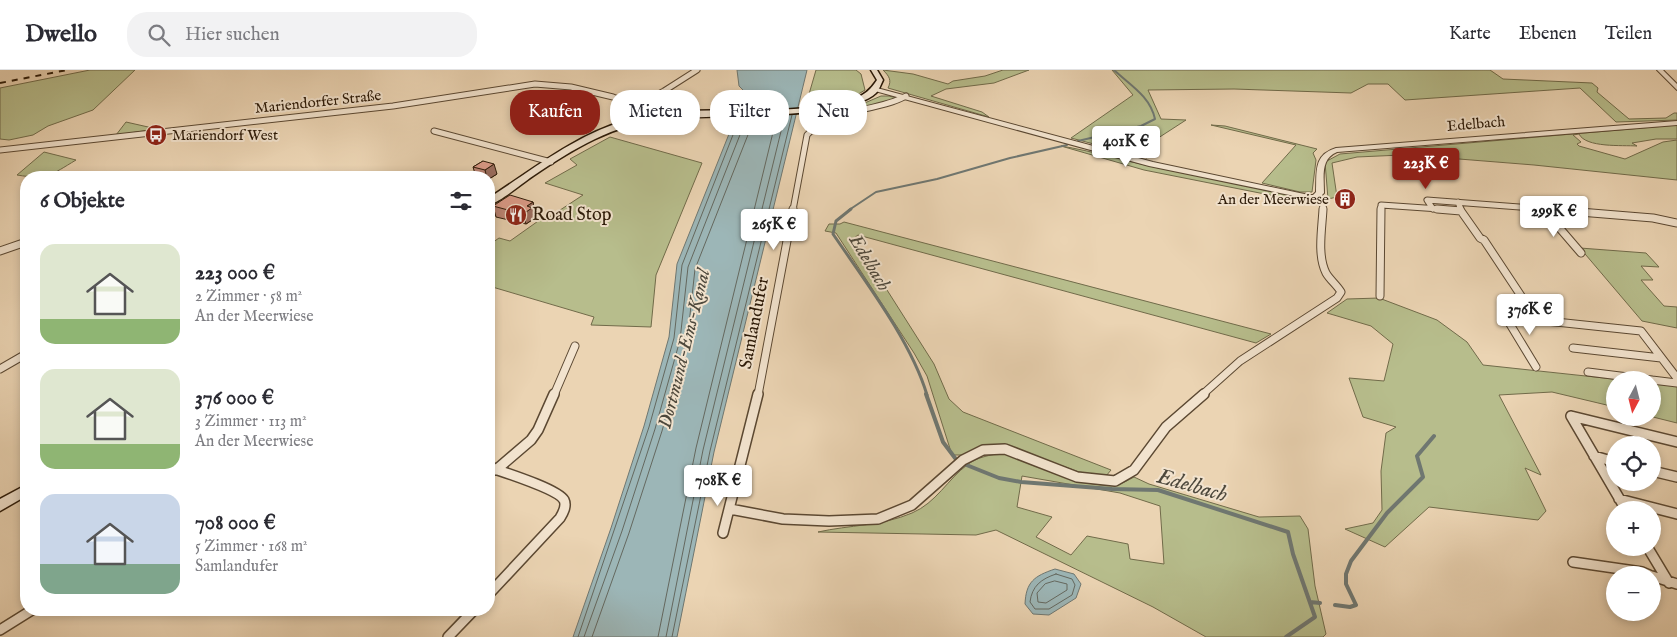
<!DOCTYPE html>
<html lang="de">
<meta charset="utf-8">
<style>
:root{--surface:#fff;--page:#f2f2f3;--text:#2b2b33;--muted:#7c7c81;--line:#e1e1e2;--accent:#8f2418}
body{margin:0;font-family:"IM FELL English",serif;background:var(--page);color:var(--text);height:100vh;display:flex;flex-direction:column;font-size:19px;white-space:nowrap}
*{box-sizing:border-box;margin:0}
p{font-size:16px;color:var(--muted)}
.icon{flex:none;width:28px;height:28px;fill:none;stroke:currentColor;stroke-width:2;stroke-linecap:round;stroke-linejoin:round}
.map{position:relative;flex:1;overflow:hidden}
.sheet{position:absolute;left:20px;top:101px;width:475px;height:445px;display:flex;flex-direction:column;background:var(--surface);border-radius:20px;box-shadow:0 2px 8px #0003}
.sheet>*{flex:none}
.top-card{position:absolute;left:510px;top:20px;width:475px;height:45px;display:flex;gap:10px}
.needle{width:32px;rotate:187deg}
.fabs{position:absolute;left:1606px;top:301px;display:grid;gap:10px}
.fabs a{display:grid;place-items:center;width:55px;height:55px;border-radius:50%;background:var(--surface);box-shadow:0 2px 8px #0003;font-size:25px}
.price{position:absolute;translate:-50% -42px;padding:0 11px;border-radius:5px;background:#fff;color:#222;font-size:16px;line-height:32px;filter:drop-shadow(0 1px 2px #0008)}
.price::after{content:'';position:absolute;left:50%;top:30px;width:15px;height:11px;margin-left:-8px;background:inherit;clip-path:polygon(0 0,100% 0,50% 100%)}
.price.current{background:var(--accent);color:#fff}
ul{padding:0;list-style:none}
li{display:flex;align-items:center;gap:15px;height:125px;padding:0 20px}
li span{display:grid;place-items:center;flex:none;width:140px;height:100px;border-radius:15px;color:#555}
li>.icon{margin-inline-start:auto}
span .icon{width:60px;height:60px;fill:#fffc;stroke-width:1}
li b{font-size:21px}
h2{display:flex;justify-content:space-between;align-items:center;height:60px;padding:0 20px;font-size:21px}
.tag{padding:0 18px;border-radius:20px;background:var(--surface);box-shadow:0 2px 8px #0003;font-size:18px;line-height:45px}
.tag.current{background:var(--accent);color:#fff}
header{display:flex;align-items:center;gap:30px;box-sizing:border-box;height:70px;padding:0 25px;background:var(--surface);border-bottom:1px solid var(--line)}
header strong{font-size:24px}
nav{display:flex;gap:28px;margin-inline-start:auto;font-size:18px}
.search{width:350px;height:45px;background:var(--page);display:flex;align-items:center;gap:12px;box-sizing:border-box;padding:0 18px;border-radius:20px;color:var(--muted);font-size:19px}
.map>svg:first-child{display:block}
</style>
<header>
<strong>Dwello</strong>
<div class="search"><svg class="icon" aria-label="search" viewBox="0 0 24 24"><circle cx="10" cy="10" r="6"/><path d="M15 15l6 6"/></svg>Hier suchen</div>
<nav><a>Karte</a><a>Ebenen</a><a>Teilen</a></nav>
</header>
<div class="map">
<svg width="1677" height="567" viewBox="0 0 1677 567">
<rect width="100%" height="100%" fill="#ebd4b3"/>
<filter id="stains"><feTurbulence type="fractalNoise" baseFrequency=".004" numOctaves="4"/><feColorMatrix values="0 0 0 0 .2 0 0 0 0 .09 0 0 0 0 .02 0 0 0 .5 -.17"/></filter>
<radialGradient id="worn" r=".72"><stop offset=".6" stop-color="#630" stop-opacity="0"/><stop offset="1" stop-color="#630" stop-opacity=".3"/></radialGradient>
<path fill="#b7bd8c" stroke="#716b4a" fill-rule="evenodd" d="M90,0H135L93,40L48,56L33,65L9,70L0,69V18Z
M816,0H856L861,4L865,20C850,30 836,33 818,34L816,32L807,31Z
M883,0L913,4L948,14L953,11L985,6L1003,0H1029L994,13L946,19L931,26L982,42L989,47L888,18C892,10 889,6 883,0Z
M1112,0H1490L1503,9L1592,13L1598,18L1597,22L1629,49L1666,48L1674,43H1677V50L1616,52L1580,18L1405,30L1388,14H1368L1351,23L1234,19L1148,20L1161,49L1186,50L1152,72L1147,88L1071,68L1133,25Z
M881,26H889L897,28L829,48L820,47L819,43L853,38Z
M126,52L157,59L116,65Z
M1211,55L1225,56L1317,79L1313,83L1316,90L1312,122H1300L1262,113L1296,75Z
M1677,55V69H1656L1632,73L1637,76C1622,75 1586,78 1579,64L1573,65L1581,72L1577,74L1579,76L1625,89L1663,72L1677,70V110L1534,95L1459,89L1424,84L1357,87L1332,93L1337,127L1328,129L1325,92L1340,84Z
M610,67L702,93L656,205L651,257L591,255L594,247L489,216V175L499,168L510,171L541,149L551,146L583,125L545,113L577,95L570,89Z
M1061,76C1092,81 1122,90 1154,97C1206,108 1258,117 1310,131V133L1144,100Z
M44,82L76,90C51,105 47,110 17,105Z
M844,152L1271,264L1256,273L858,165L854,168L934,294L949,329L963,342L1111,400L1106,406L1079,402L1005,375L981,376L962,385H952L927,306L914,283L836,163L825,161L829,154H840Z
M1580,178L1646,183L1659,197L1641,196L1653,210H1641L1664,236L1677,237V258L1642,251Z
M1379,228L1437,250L1467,272L1483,295L1623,310H1615V337L1552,322L1499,325L1541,405L1525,398L1546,441L1538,450L1429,437L1385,477L1345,459L1373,453L1382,440L1381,401L1386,363L1396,357L1363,347L1349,308L1384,311L1393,274L1371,256L1327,243L1347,229Z
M1653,313L1677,316V353L1653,347Z
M1003,383C1037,395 1079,418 1116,415C1122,414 1128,410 1134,407L1149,414L1259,447L1300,446L1308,459L1315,516L1326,564L1323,567H1206L1153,537L996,460L976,465L818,462C849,455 882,456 912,443C936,433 948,409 967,395C977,387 990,385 1003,383ZM1022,406L1120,423L1160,436L1164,494L1130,489L1128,474L1087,466L1071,485L1036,467L1052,447L1017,437Z"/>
<path fill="#9cb6b7" stroke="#6f7771" d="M737,0H807L714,382L677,567H573L611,458L644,356L669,267L677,194L741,34L740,27L745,26L744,21L739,16Z
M1055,499L1074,504L1081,514L1076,528L1049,545L1033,544L1025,534C1026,512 1034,506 1055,499Z"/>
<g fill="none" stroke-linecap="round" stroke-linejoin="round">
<path stroke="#64685f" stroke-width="1" d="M1056,504L1072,509L1075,515L1072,525L1049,539H1035L1030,532C1032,516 1041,509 1056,504Z
M1055,511L1067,514V520L1046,533L1038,532L1037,523L1045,514Z
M578,567L649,357L674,268L682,195L740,47
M584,567L622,461L655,359L680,270L688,197L747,47
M592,567L629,463L662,361L687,272L695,199L755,47
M658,567L696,378L777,46
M666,567L703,380L785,45
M672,567L710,381L792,45"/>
<path stroke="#6f7771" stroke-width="2" d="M1078,71L1141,56L1155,49C1150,26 1130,15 1114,0
M849,140L876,122L937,109L1010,88L1067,75"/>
<path stroke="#6f7771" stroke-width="3" d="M851,139L836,151L833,164C865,211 911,271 927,325"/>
<path stroke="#6f7771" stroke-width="4" d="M926,324L943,372L955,388
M964,394L999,408L1021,412L1112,419L1158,420L1288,462L1293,484L1315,547L1286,567
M1310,532L1320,533
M1335,535L1350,537L1356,535L1346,514V504L1351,491L1387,443L1423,407L1417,386L1434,366"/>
<g stroke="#5b4832" stroke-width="7">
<path id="minor-far2" d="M635,36L664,21L697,0
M434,61L551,92
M0,80L393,36L535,14L571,17L613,27L635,36L646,49
M1315,127L1323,135V140
M1458,132L1461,140
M1433,139L1427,130L1558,140
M793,140L807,65C831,37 875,43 906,26
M1381,140V135L1454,140"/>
</g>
<g stroke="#5b4832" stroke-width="9">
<path id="minor-far1" d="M1437,139L1461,141L1460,139
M1543,139L1653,148L1677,153
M1544,140L1581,183
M1461,141L1480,168L1484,170L1537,250L1505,246
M0,181L26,172
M1380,226L1381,139
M1505,246L1536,297
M1537,250L1641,261L1677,308
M1573,278L1661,288
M0,299L26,284
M1588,302L1652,310
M1652,310L1677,313
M554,325L575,276
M758,325L793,139
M1202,325L1240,291L1337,228L1341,222C1337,215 1330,210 1326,203C1317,185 1322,159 1323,139"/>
</g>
<g stroke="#5b4832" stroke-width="12">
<path id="minor" d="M1571,346L1677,372
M1571,346L1626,440
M1594,386L1615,392
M489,397C503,402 558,419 564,430C567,436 563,443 560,448L489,524
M496,400L531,370L538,360L554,324
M1652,401L1677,407
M1619,429L1677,444
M730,439L783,449L829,451L878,449L912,435L963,390L983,380L1005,379L1077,407L1115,411L1134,400L1166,357L1204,324
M723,463L758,324
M1648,478L1669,513
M1573,492L1642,502L1649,505
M1652,506L1677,514
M0,560L32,540
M448,567L474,540"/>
</g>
<g stroke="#5b4832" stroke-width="2">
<path id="tertiary" d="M1657,0H1663L1677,14V20Z
M877,18L1153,92L1309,125H1313L1316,122C1317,102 1313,85 1336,78L1677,51V55L1337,82C1320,89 1324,107 1324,123L1318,129H1309L1149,96L875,21L874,20Z"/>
</g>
<g stroke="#2b1907" stroke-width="3">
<path id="secondary" d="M871,0H877L883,10C881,14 879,20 876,23C848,51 707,44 663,49C614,54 573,79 533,106C521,114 502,131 489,135V128C532,100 574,66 624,51C679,35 738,43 794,39C814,38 836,36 854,29C865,25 871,19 877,10Z
M26,415V426L0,441V429Z"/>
</g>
<use href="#minor-far2" stroke="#f2e3ce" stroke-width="5"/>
<use href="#minor-far1" stroke="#f2e3ce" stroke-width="7"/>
<use href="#minor" stroke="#f2e3ce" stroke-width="9"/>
<use href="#tertiary" fill="#f2e3ce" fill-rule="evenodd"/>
<use href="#secondary" fill="#f2e3ce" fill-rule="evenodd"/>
<path stroke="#2b1907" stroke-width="2" stroke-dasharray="6 6" stroke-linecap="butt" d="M0,13L67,0"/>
</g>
<path fill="#c08778" stroke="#2b1907" d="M483,91L497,104L489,109V108L476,107L473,97Z
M533,132L535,143L534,144L535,148L526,154L496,147L493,136Z"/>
<path fill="#9c6e61" stroke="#2b1907" d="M494,94L497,104L489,109V108H487L485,100Z
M533,132L535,143L534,144L535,148L526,154L523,144L527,136Z"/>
<path fill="#df9d8b" stroke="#2b1907" d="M483,91L494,94L485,100L473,97Z
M510,125L533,132L527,136L532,138L523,144L493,136Z"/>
<defs>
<g id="bus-disc" transform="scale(1.125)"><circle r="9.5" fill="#8f2418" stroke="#f2e3ce"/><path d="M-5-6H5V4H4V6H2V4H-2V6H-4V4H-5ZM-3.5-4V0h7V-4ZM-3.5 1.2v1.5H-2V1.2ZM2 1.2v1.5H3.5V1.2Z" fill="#fff"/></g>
<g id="building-disc" transform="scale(1.125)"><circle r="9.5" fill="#8f2418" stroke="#f2e3ce"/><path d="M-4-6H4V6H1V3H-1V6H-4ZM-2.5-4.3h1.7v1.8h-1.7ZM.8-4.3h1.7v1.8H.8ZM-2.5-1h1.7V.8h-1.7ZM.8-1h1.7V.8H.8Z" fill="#fff"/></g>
<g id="restaurant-disc" transform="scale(1.125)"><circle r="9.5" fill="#8f2418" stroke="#f2e3ce"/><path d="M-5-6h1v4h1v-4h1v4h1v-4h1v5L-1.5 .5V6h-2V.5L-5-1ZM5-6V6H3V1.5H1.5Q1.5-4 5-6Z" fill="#fff"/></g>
</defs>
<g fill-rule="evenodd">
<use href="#bus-disc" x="156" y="65"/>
<use href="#building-disc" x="1345" y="129"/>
<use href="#restaurant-disc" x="516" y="145"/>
</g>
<g text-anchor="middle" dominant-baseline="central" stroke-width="4" stroke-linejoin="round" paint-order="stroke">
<g font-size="15" fill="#2b1907" stroke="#f2e3ce">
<text transform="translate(318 32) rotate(-6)">Mariendorfer Straße</text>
<text transform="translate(1476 54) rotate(-5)">Edelbach</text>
</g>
<g font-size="15" fill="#2b1907" stroke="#f2e3ce" text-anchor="start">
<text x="172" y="65">Mariendorf West</text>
<text x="1329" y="129" text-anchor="end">An der Meerwiese</text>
</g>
<g font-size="18" fill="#2b1907" stroke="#f2e3ce" text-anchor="start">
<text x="532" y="145">Road Stop</text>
</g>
<g font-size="18" fill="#2b1907" stroke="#f2e3ce">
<text transform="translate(755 253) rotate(-79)">Samlandufer</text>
</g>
<g font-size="19" font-style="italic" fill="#4d483c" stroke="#f2e3ce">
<text transform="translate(869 193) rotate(59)">Edelbach</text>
<text transform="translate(685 279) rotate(-76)">Dortmund-Ems-Kanal</text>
</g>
<g font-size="22" font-style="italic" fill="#4d483c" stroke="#f2e3ce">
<text transform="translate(1192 416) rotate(16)">Edelbach</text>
</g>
</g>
<rect width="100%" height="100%" filter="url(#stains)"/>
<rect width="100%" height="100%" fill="url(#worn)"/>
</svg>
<div class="fabs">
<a><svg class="needle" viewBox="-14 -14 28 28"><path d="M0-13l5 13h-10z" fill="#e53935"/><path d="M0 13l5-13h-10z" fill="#7c7c81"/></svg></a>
<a><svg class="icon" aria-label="locate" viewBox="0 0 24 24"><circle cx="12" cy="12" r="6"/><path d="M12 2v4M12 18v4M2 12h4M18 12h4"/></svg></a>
<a>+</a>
<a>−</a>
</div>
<b class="price" style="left:1126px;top:98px">401K €</b>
<b class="price current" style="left:1426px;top:120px">223K €</b>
<b class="price" style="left:1554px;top:168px">299K €</b>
<b class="price" style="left:774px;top:181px">265K €</b>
<b class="price" style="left:1530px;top:266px">376K €</b>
<b class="price" style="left:718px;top:437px">708K €</b>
<div class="top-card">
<a class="tag current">Kaufen</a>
<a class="tag">Mieten</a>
<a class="tag">Filter</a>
<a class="tag">Neu</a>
</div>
<section class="sheet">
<h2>6 Objekte<svg class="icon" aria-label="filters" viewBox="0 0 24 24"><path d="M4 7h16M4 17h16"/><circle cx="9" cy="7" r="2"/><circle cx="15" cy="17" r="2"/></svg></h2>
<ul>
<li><span style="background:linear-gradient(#dfe7d0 75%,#8fb573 0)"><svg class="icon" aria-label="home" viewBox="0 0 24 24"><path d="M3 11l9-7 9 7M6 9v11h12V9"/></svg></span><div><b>223 000 €</b><p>2 Zimmer · 58 m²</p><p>An der Meerwiese</p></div></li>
<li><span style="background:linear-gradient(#dfe7d0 75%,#8fb573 0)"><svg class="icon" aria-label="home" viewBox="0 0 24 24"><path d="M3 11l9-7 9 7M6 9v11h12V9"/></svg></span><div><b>376 000 €</b><p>3 Zimmer · 113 m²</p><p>An der Meerwiese</p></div></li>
<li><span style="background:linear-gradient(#c9d6e8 70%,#7fa58c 0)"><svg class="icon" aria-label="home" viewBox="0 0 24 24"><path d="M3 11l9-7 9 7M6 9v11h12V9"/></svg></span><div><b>708 000 €</b><p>5 Zimmer · 168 m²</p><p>Samlandufer</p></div></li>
</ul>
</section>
</div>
